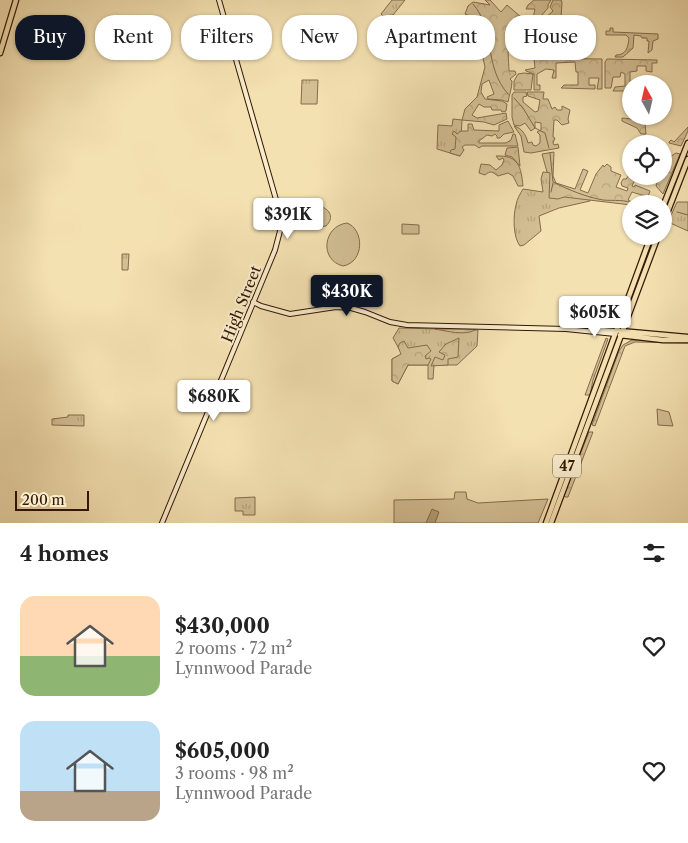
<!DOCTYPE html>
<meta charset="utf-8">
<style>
:root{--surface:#fff;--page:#f2f2f2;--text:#222;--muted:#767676;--accent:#111827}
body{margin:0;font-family:"Libre Caslon Text",serif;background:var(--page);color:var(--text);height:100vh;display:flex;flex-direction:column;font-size:19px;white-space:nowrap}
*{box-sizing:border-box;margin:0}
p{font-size:16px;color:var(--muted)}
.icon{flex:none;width:28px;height:28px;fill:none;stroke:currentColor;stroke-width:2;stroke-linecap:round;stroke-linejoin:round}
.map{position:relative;height:523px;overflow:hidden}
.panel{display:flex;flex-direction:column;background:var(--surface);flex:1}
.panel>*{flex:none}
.guide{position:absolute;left:15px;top:15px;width:659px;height:45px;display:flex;gap:10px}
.needle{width:32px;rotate:352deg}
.buttons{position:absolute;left:622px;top:75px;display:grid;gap:10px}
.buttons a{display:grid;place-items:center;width:50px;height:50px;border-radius:50%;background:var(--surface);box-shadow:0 1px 4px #0004;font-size:25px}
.scale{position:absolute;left:15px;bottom:12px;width:74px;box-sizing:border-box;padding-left:5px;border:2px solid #341803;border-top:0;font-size:14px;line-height:18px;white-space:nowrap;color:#341803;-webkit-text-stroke:4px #f8eccd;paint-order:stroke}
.price{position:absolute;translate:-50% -42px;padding:0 11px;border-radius:5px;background:#fff;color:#222;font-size:16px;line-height:32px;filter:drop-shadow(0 1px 2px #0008)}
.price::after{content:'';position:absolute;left:50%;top:30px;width:15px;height:11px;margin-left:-8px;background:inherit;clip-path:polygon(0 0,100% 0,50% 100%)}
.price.current{background:var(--accent);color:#fff}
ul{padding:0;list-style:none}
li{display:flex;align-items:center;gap:15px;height:125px;padding:0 20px}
li span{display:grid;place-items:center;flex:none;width:140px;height:100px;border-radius:15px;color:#555}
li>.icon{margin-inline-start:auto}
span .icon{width:60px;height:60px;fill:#fffc;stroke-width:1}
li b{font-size:21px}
h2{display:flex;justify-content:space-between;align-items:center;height:60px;padding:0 20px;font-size:21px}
.tag{padding:0 18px;border-radius:20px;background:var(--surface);box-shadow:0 1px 4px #0004;font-size:18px;line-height:45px}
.tag.current{background:var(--accent);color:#fff}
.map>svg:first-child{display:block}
</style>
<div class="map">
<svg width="688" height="523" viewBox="0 0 688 523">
<defs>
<pattern id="grass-tufts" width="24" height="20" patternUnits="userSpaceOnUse" patternTransform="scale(1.25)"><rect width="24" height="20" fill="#d3bf94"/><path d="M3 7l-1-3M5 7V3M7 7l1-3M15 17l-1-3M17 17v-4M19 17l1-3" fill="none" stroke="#b6a37e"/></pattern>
<pattern id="forest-crowns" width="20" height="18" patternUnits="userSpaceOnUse" patternTransform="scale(1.25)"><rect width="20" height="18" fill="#d3bf94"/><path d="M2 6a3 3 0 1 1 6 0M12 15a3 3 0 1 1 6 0" fill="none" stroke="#b6a37e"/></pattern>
</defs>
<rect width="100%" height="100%" fill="#f4e1b2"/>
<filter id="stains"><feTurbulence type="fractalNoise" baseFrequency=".004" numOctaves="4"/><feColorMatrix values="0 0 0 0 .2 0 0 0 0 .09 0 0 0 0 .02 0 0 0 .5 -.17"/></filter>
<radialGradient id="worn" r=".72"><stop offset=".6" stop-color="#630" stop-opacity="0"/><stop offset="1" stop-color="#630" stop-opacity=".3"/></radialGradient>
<path fill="url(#grass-tufts)" stroke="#846c4c" d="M392,0H405L393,15L383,16L381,14Z
M302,80H318L317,104H301Z
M453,119L462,120L460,156L437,149L438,125L452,126Z
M543,172L552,173L553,182L590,200V201L559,208L539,216L541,231L524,245L520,246C513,237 513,216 516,205C517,199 520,194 523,189L543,192L541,179Z
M677,202H688V231L668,222Z
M122,254H129L128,270H122Z
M399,328L478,330L477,346L457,365H434L433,379H428V365H408L398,384L392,381V359L402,354L393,338Z
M657,409L669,412L673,426L658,425Z
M68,415H84V426L52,425V419L68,417Z
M255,497V515H243V511H235V498Z"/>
<path fill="url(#forest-crowns)" stroke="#846c4c" d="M485,0H490L501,12L507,5L521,17L516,21L524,23V27L531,30L535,20L544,19L553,11L550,7L553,0H561L562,2L561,18H556L553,24L540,23L538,26H551L545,34L515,33C505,42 509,59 509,71H515L516,74L510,79L512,81C512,89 509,95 508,102L502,100L488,99L487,97L494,94L489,80L482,84L481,92L485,99L502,101L507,104L506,111L502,112L501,110H492L491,107H484L479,104L472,115L477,118L506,113L507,119L494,125L484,122L462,120L465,109L477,97L485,67L475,23L472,17L465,14L468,6L473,2L490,5Z
M534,0H551L548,5V8L541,16L534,18H533L535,9H526L528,5Z
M610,28H613V32L658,34V39L653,41L652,50L648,53L649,41H647V38H642L641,36L634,35L633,48L623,57H615L616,55C626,55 628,48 629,38L626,35H606V31H610Z
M534,58L602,59V89H597L599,78H589V85H595V89L561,88L564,85H578V72H576L575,62L556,63V78H552L554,70L546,69L537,74V85H540V90H534V74L526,71L525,70L535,68Z
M607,59L657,60V63H652V72L646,71V66H637V71L630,72V86H628V91H613L615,87L625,86V74L621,72L620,77H613L611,88H605V62Z
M524,73L533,74L531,90H514V81L518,74Z
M514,92H526L527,96L523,97V102L535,112L538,111L540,100L528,96L527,92H544L543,99H548L552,109L555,107L557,110H562V106L570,110L568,119L569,123L562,125L557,120H554L553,137L555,138L553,143L554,145L558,144L559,148L531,153L524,152L521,136L514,126C522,128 526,135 528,143L532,142L533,145L536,146L540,143V135L537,132L541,130V123L535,122V128L531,131L525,123L520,126L514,125L512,117V95Z
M648,116H651L652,122L645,123L646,134H641L637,128L622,121V118L642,120Z
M508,121L514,132L504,134L500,138H497V136L495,134L492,136L487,135L479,141V143H506L511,140L513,134H515L518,146H482L479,148L475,145H465L462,147L464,150L460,156L450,153L451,150L455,149L456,137L452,134L454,131L457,134L461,131H468V124H472L474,130L499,131V125Z
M688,127V131L681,146L669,143V142L671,140L674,142Z
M518,147L520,166L512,157L505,155L507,148Z
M554,152L553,176L556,183L575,189L583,169L588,171L580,190L588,193L596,174L603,165L604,167L607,164L611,167V171L621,175L616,187L627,191L628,188L622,186L621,183L623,179H626L631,173V176H664L665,160L676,153L680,154L663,194L656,186L657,182L651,179V181H647V182H640L641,178L636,177L632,186L634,187L635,185L650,191L648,197L632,192L628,200L636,204H631V205L564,197L558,199L549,198L550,173L547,172L542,154Z
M496,156C519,155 521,167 523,186H518L513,176L508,173L498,176C492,172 491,170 485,175L479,173L481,164L490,165L496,170L502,165L504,160L503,158L499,160Z
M435,329H474L475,330C465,336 447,331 435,329Z
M459,338L458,357L448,359V365L431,366L435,357L443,360L445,355L439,352L446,344Z
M606,338L608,339L593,380L590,395H585Z
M632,340L688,341V343L635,342L625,346L595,426L592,425L619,351L623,345Z
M404,341L408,348L427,345L431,351L425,356L426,359L429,358L431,359L428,365H408L398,384L392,381V359L401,354L398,347L400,343Z
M589,432H593L568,497H565L564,495Z"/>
<path fill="#d3bf94" stroke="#846c4c" d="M320,206C331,210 334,218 326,226C314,228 282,226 296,208L307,206Z
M347,223C364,229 365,262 343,266C319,260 323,226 347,223Z
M402,224L419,225V234H402Z
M455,492H466L467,499L478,503L548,499L538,523H394V500L454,499Z"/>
<path fill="#b39d76" stroke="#806848" d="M432,509L439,512L435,523H426Z"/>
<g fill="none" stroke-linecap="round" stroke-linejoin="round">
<path stroke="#806848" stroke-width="1" d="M473,4C496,30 483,66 508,94
M514,98L523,108L535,128L545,133L549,148
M550,153L553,182C569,190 586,197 603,200C614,201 625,199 635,204
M551,192L553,183
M677,212L688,215"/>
<g stroke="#341803" stroke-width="6">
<path id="secondary" d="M253,302L261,306L290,314L336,307L351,308L365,312L390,322L407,325L566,329L615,334
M590,329L616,331
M162,523L275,250L280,231L279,210L219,0"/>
</g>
<g stroke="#341803" stroke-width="7">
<path id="primary" d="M0,53L16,0
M664,204L688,143
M664,221L688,159
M620,331L687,337
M620,335L663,340H688
M546,523L651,236
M551,523L658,236"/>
</g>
<use href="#secondary" stroke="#f8eccd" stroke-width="4"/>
<use href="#primary" stroke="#f4e1b2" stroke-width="4.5"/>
</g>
<g text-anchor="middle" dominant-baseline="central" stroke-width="4" stroke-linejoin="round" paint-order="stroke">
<rect fill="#f8eccd" stroke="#6f5840" stroke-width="1" x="553" y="454.5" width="28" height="23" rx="4"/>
<g font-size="14" font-weight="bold" fill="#341803">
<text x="567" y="466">47</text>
</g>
<g font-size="15" fill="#341803" stroke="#f8eccd">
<text transform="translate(241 304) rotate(-68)">High Street</text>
</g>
</g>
<rect width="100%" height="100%" filter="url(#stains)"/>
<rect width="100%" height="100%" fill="url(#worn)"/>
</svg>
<div class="buttons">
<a><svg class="needle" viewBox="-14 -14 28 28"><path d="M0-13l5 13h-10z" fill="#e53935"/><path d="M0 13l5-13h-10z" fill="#767676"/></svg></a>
<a><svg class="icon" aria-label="locate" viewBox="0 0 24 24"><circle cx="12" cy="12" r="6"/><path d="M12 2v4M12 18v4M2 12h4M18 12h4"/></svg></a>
<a><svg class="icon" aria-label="layers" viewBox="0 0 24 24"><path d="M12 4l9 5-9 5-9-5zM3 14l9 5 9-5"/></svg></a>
</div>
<div class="scale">200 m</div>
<b class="price" style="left:288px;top:240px">$391K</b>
<b class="price current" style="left:347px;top:317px">$430K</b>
<b class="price" style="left:595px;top:338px">$605K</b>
<b class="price" style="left:214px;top:422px">$680K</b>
<div class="guide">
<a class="tag current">Buy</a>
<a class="tag">Rent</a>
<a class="tag">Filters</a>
<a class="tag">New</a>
<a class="tag">Apartment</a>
<a class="tag">House</a>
</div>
</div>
<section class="panel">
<h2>4 homes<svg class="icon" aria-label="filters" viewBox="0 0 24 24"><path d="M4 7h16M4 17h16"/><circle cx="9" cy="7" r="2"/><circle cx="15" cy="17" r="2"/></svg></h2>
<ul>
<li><span style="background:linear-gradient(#ffd9b3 60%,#8fb573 0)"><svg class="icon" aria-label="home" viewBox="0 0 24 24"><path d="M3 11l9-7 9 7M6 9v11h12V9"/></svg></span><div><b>$430,000</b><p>2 rooms · 72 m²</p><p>Lynnwood Parade</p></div><svg class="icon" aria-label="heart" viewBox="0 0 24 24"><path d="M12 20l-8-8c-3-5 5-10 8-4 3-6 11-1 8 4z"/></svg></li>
<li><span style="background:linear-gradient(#bfe0f5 70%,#b9a48a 0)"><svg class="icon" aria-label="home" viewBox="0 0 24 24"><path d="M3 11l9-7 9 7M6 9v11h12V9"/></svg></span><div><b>$605,000</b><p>3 rooms · 98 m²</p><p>Lynnwood Parade</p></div><svg class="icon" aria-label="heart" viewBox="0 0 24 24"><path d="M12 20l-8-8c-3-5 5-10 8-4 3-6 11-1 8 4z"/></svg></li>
</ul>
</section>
